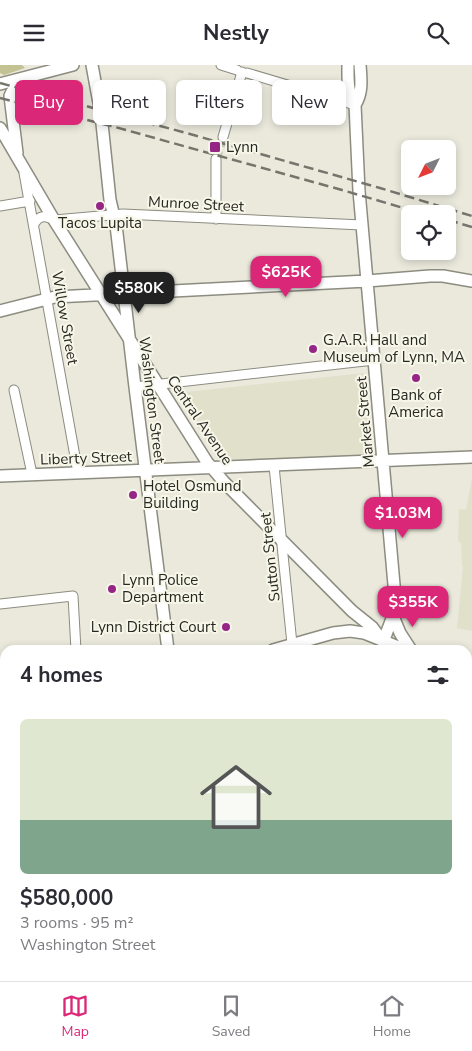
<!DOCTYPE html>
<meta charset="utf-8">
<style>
:root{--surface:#fff;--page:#f7f7f7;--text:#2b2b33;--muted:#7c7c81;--line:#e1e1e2;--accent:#db2777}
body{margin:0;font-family:"Nunito Sans",sans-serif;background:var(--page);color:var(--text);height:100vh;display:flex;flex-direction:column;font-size:19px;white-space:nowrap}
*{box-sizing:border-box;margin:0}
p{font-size:16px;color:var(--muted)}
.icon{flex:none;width:28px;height:28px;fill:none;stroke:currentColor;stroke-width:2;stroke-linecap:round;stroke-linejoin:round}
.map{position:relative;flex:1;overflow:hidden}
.details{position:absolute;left:0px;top:580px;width:472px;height:336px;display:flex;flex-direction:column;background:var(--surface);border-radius:15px 15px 0 0;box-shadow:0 2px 8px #0003}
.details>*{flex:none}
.guide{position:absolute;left:15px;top:15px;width:442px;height:45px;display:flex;gap:10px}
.needle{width:32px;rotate:228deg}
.controls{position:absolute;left:401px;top:75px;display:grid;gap:10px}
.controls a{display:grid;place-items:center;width:55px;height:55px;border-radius:8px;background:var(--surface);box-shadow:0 2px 8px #0003;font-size:25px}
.price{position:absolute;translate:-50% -42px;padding:0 11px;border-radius:10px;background:var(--accent);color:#fff;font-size:16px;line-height:32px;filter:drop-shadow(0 1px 2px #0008)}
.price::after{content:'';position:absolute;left:50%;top:30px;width:15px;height:11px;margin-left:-8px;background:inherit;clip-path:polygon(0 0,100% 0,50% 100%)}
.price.active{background:#222;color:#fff}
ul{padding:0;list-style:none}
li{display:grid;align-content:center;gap:10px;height:265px;padding:0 20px}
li+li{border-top:1px solid var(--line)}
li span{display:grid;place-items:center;height:155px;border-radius:8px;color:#555}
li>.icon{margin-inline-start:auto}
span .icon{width:90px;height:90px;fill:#fffc;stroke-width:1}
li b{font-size:21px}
h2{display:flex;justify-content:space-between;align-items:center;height:60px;padding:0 20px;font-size:21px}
.pill{padding:0 18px;border-radius:8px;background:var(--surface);box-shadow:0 2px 8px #0003;font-size:18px;line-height:45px}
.pill.active{background:var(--accent);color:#fff}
header{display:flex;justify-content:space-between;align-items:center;height:65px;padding:0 20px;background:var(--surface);font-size:22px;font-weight:700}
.tab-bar{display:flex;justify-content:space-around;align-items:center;height:70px;border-top:1px solid var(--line);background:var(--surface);font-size:14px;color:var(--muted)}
.tab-bar a{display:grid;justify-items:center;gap:2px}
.tab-bar .active{color:var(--accent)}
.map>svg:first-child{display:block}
</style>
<header><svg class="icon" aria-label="menu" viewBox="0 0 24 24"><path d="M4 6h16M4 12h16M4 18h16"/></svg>Nestly<svg class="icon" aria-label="search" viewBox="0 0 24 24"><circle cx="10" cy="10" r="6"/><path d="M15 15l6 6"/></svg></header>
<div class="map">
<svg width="472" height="916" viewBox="0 0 472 916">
<rect width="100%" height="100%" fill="#eae9dc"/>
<path fill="#e1e0cb" d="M364,308L373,392L220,398L177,328Z
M472,413V566L457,563L463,501H462L461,478L458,476L459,444L466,445Z
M5,697V794L0,793V699Z"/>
<path fill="#c3c293" d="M0,0H22L25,3L4,10L0,8Z"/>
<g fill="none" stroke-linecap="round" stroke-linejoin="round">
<path stroke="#c3c2b7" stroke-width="9" stroke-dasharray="9 4.5" stroke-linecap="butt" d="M216,94L223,72"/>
<g stroke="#8c8c80" stroke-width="11">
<path id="minor" d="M221,0L237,5
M247,8L355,40
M223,72L242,7
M24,108L78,408
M0,141L30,136
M216,154V94
M34,159C39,150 46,150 54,155L123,149L362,160
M135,322L374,295
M14,325L32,409
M274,401L292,579
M0,539L73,531L76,585
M468,895L472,894
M107,911V914
M277,911L278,916
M360,911L361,916
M0,914L7,911
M179,916L201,914"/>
</g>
<g stroke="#8c8c80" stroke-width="14">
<path id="major" d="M92,0L101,49L110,135L116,160L135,322L168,585
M348,0C348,14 347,27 355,40L359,126L395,531L393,551L383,577
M0,19L73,0
M355,40C363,27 361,14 360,0
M0,63L54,155L207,397L224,417L352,546L372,562L389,585
M17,88L10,31C14,20 25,15 35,10
M0,246L55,232L367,216L430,211H443L472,216
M0,411L472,392
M393,551L400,568L411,585
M273,585L333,568L350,566L364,568L396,581L401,585
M468,625L472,627
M0,635L5,640
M468,637L472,647
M468,662L472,666
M468,691L472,701
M201,911V916"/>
</g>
<use href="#minor" stroke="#fff" stroke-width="9"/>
<use href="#major" stroke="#fff" stroke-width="11"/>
<path stroke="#76756d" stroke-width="2.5" stroke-dasharray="10 5" stroke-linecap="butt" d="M0,18L190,69L380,123L472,151
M0,33L115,62L342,125L424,149
M448,155L472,162"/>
</g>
<g fill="#962685" stroke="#f7f7e9" stroke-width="2">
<rect x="209" y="76" width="12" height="12" rx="2.5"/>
<circle cx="100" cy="141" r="5"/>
<circle cx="313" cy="284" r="5"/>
<circle cx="416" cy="313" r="5"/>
<circle cx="133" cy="430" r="5"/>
<circle cx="112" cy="524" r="5"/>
<circle cx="226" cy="562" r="5"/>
</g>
<g text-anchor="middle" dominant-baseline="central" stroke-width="4" stroke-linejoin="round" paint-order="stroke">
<g font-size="15" fill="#282823" stroke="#f7f7e9" text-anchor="start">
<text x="226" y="82">Lynn</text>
<text x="100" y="158" text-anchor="middle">Tacos Lupita</text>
<text x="323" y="275">G.A.R. Hall and<tspan x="323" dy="17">Museum of Lynn, MA</tspan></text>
<text x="416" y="330" text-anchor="middle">Bank of<tspan x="416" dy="17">America</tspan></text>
<text x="143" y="421">Hotel Osmund<tspan x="143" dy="17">Building</tspan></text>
<text x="122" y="515">Lynn Police<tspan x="122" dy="17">Department</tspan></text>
<text x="216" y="562" text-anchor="end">Lynn District Court</text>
</g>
<g font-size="15" fill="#282823" stroke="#f7f7e9">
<text transform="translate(196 139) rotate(3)">Munroe Street</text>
<text transform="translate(65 253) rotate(80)">Willow Street</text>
<text transform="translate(152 335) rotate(83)">Washington Street</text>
<text transform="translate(200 355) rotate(56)">Central Avenue</text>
<text transform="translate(365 357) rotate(-95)">Market Street</text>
<text transform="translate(86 393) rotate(-2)">Liberty Street</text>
<text transform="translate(270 492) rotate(-96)">Sutton Street</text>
</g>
</g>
</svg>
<div class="controls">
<a><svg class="needle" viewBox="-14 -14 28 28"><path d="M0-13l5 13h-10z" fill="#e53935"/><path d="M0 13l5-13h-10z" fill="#7c7c81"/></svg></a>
<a><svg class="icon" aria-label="locate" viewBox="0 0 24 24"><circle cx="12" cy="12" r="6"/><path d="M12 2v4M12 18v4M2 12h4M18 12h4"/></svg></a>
</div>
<b class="price" style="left:286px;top:233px">$625K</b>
<b class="price active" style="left:139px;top:249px">$580K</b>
<b class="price" style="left:403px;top:474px">$1.03M</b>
<b class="price" style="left:413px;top:563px">$355K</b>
<div class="guide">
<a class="pill active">Buy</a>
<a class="pill">Rent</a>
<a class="pill">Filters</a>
<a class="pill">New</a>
</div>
<section class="details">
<h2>4 homes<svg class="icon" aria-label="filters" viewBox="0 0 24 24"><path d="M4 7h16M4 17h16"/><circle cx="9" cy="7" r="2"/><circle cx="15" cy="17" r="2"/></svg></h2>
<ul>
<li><span style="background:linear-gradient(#dfe7d0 65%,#7fa58c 0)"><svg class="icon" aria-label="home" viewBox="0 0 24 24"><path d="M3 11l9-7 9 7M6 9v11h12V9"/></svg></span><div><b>$580,000</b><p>3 rooms · 95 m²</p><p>Washington Street</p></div></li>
</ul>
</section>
</div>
<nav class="tab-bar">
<a class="active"><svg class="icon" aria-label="map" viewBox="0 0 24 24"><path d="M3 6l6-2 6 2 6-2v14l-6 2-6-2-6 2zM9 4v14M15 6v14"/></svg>Map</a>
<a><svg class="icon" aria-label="saved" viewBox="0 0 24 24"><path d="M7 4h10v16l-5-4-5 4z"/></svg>Saved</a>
<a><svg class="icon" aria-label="home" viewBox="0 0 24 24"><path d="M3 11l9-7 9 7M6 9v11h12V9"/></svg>Home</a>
</nav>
